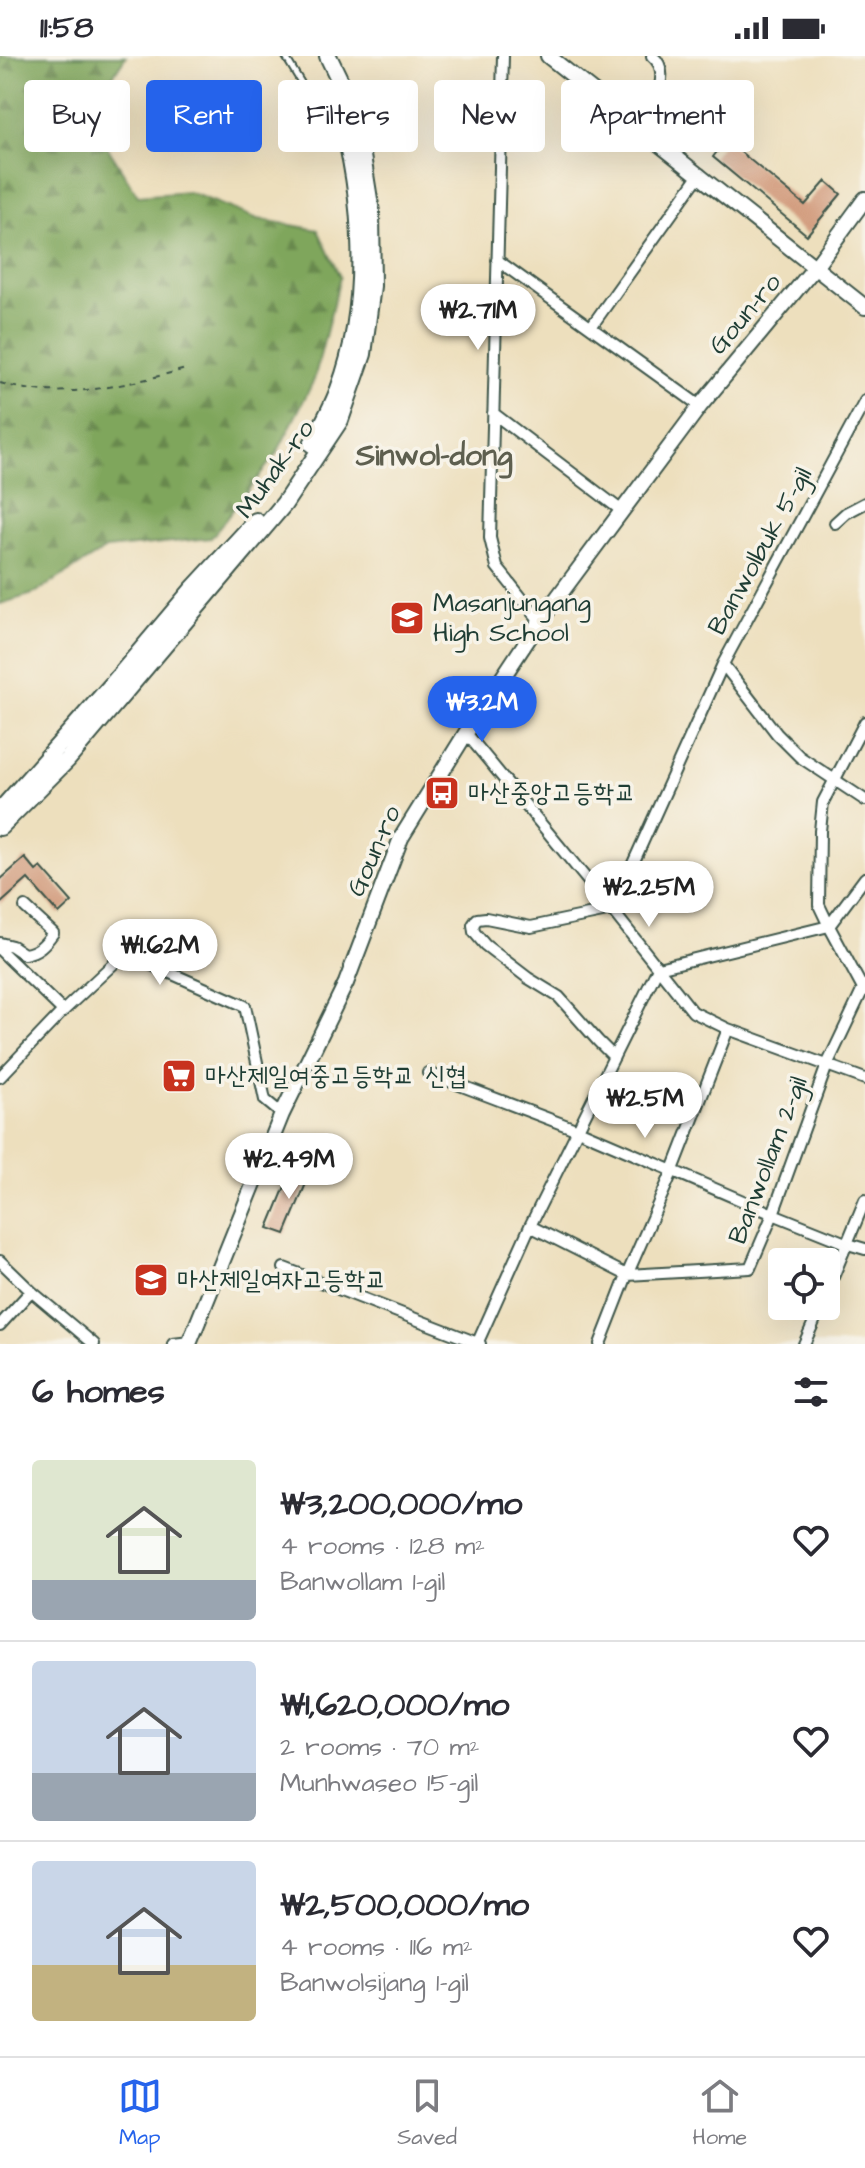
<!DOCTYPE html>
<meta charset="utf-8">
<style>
:root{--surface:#fff;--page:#f7f7f7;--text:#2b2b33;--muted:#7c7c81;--line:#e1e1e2;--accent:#2563eb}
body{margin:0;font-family:"Architects Daughter","Poor Story",sans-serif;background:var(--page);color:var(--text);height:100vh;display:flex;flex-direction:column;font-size:30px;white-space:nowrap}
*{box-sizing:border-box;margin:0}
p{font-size:26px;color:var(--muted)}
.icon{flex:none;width:44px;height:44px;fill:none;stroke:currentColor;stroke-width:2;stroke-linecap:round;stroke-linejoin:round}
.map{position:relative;height:1288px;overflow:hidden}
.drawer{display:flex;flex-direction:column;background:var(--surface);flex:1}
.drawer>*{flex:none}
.guide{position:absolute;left:24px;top:24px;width:818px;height:72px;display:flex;gap:16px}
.fabs{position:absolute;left:768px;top:1192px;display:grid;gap:16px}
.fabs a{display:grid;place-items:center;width:72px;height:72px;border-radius:8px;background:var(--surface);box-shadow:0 8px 32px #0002;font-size:40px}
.price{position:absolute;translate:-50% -68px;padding:0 18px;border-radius:28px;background:#fff;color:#222;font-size:26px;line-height:52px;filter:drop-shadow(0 2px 4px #0008)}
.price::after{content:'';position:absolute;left:50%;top:48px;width:24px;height:18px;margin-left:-12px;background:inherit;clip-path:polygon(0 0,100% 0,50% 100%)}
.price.on{background:var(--accent);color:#fff}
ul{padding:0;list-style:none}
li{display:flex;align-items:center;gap:24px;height:200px;padding:0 32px}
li+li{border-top:2px solid var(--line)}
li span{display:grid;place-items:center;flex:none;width:224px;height:160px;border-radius:8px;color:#555}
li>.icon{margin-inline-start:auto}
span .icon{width:96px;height:96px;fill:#fffc;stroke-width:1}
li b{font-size:34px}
h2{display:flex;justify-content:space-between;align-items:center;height:96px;padding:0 32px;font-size:34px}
.chip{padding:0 28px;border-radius:8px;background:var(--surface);box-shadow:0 8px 32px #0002;font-size:28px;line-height:72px}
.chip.on{background:var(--accent);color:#fff}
.status{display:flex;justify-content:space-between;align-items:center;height:56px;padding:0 40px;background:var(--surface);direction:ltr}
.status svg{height:22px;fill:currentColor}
.dock{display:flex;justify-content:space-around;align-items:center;height:112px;border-top:2px solid var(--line);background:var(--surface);font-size:22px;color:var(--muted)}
.dock a{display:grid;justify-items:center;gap:4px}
.dock .on{color:var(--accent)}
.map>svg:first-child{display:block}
</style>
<div class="status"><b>11:58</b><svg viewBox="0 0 49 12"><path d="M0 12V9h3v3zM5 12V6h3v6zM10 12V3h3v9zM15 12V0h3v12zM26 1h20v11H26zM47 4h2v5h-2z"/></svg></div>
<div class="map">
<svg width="865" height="1288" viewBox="0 0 865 1288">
<defs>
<pattern id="forest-firs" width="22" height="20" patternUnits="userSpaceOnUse" patternTransform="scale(2)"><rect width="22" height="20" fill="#7fa65c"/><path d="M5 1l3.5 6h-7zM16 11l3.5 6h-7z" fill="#67884d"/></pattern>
</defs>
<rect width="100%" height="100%" fill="#f7f3e8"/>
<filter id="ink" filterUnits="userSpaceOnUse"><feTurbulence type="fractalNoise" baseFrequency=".0125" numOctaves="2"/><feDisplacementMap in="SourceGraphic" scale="16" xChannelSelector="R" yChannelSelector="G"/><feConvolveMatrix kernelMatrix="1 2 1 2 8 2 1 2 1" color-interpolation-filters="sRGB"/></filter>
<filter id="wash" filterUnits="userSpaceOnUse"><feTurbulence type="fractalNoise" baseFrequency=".006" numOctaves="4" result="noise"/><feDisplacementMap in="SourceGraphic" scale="32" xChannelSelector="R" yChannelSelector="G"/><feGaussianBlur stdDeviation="1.8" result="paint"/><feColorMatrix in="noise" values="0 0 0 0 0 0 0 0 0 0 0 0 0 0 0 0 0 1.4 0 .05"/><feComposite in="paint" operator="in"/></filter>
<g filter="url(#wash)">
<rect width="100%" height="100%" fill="#eddfbd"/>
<path fill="url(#forest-firs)" stroke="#4f7248" stroke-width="2" d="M0,0H126L87,59L138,140L189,136L258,163L318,174L340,221L314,324L277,397L211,482L106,493L33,538L0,548Z"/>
<g id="blocks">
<path fill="#d39e80" d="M726,84L805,149L826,125L841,138L807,179L713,101Z
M25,802L36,815L41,811L72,846L59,858L28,823L0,848V824Z
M293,1111L310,1118L285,1178L268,1172Z"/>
</g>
</g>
<g filter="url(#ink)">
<use href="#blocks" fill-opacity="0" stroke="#3e5549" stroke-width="2"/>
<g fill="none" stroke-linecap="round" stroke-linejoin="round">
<g stroke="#3e5549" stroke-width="9">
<path id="service" d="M285,0L325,66L339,76"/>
</g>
<g stroke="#3e5549" stroke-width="14">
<path id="minor" d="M503,0L490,482L497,511L540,565
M639,70C651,53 674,17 652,0
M497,204L700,350
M591,271L700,118
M493,357L622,455
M835,467L846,457L865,447
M723,608L777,678L800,701L865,744
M466,677L612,854L693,956L728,973L865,1023
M0,887L12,890L24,898C38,896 45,888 53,877L25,851
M0,894L63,955
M864,935L829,870L819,849L820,775L823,746L865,666
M614,1001L598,985L559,941L528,922L485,889L474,876L473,869L477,863L486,862L531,871L612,854L723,608L865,345
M428,1017L578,1074L773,1158L848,1188L865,1193
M0,1021L63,955L125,897L245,950L265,1044L282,1058
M530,1170L627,1219L750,1212L773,1158L827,1009L865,929
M0,1205L31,1235L94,1288
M284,1212L480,1288
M826,1238L865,1144
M0,1269L31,1235
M173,1288L190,1286
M477,1288L530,1170L658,912L829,870L865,822
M600,1288L627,1219L673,1114L728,973
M804,1288L821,1250"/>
</g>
<g stroke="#3e5549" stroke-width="18">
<path id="secondary" d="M548,0L865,251
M189,1288L282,1058L346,927L401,782L466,677L540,565L700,350L816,210L865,143"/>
</g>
<g stroke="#3e5549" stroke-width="20">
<path id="primary" d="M312,388C322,370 332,352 339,333C371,248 364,140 339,54
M0,755L111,630L193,533L256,465
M0,771L67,704L284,448L340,364L363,298L372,230L371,156L359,81L342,29L328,0"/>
</g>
<path stroke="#3e5549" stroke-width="2" stroke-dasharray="6 6" stroke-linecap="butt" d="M0,327C63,346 125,329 186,313"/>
<use href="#service" stroke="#fff" stroke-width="5"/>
<use href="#minor" stroke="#fff" stroke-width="10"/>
<use href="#secondary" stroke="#fff" stroke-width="14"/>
<use href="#primary" stroke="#fff" stroke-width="16"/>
</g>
</g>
<defs>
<g id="school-square" transform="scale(1.8)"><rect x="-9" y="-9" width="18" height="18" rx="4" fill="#c8321e" stroke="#f7f3e8"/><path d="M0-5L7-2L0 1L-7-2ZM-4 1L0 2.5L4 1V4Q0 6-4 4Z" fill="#fff"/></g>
<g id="bus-square" transform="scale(1.8)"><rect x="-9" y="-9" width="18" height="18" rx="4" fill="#c8321e" stroke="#f7f3e8"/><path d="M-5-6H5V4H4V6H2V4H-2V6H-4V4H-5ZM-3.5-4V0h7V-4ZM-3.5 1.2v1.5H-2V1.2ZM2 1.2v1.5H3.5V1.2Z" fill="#fff"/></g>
<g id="supermarket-square" transform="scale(1.8)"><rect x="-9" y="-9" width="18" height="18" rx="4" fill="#c8321e" stroke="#f7f3e8"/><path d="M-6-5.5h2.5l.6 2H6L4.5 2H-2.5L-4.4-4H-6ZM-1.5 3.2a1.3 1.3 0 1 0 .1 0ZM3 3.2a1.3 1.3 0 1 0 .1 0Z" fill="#fff"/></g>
</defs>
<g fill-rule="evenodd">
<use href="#school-square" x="407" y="562"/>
<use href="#bus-square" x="442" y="737"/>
<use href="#supermarket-square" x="179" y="1020"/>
<use href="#school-square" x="151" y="1224"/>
</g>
<g text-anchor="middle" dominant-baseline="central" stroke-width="7" stroke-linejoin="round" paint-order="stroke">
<g font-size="26" fill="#1f3d34" stroke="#f7f3e8">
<text transform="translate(745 258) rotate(-50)">Goun-ro</text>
<text transform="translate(275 413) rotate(-54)">Muhak-ro</text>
<text transform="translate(760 495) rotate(-61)">Banwolbuk 5-gil</text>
<text transform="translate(374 795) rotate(-66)">Goun-ro</text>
<text transform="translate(768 1104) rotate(-69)">Banwollam 2-gil</text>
</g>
<g font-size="26" fill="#1f3d34" stroke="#f7f3e8" text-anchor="start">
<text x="433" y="547">Masanjungang<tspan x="433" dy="30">High School</tspan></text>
<text x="468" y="737">마산중앙고등학교</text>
<text x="205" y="1020">마산제일여중고등학교 신협</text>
<text x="177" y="1224">마산제일여자고등학교</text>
</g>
<g font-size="30" font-weight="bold" fill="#5e5f4f" stroke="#f7f3e8">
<text x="434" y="400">Sinwol-dong</text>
</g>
</g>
</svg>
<div class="fabs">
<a><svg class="icon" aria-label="locate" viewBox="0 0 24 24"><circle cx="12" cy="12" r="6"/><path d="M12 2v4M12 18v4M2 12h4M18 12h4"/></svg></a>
</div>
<b class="price" style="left:478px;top:296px">₩2.71M</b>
<b class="price on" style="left:482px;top:688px">₩3.2M</b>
<b class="price" style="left:649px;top:873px">₩2.25M</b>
<b class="price" style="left:160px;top:931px">₩1.62M</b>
<b class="price" style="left:645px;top:1084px">₩2.5M</b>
<b class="price" style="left:289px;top:1145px">₩2.49M</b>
<div class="guide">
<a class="chip">Buy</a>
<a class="chip on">Rent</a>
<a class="chip">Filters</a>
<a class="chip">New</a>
<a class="chip">Apartment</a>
</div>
</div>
<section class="drawer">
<h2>6 homes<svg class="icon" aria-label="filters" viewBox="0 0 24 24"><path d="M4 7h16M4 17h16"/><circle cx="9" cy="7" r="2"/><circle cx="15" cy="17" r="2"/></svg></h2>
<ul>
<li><span style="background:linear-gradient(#dfe7d0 75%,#9aa5b1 0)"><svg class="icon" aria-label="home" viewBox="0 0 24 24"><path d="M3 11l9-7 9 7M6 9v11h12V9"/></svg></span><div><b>₩3,200,000/mo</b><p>4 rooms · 128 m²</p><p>Banwollam 1-gil</p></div><svg class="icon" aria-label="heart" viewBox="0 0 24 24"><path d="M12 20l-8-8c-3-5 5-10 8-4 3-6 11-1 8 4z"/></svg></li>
<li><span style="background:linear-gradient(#c9d6e8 70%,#9aa5b1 0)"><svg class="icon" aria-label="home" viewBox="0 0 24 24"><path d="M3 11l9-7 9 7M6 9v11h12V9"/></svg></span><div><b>₩1,620,000/mo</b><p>2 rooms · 70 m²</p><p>Munhwaseo 15-gil</p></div><svg class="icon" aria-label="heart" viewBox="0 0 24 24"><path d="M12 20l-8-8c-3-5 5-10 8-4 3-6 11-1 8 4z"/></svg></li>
<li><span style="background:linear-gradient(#c9d6e8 65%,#c2b280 0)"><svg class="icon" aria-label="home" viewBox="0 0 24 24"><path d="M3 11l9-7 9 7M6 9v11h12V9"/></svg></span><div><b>₩2,500,000/mo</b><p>4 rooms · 116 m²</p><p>Banwolsijang 1-gil</p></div><svg class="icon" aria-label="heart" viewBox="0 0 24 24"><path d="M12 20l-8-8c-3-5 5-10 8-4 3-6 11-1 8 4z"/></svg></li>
</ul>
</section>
<nav class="dock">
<a class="on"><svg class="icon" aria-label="map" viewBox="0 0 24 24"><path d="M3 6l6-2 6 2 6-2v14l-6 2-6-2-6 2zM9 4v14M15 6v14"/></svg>Map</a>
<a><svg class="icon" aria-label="saved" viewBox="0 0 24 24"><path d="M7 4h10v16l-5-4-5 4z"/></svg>Saved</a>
<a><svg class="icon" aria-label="home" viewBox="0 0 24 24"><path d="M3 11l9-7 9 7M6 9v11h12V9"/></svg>Home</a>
</nav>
